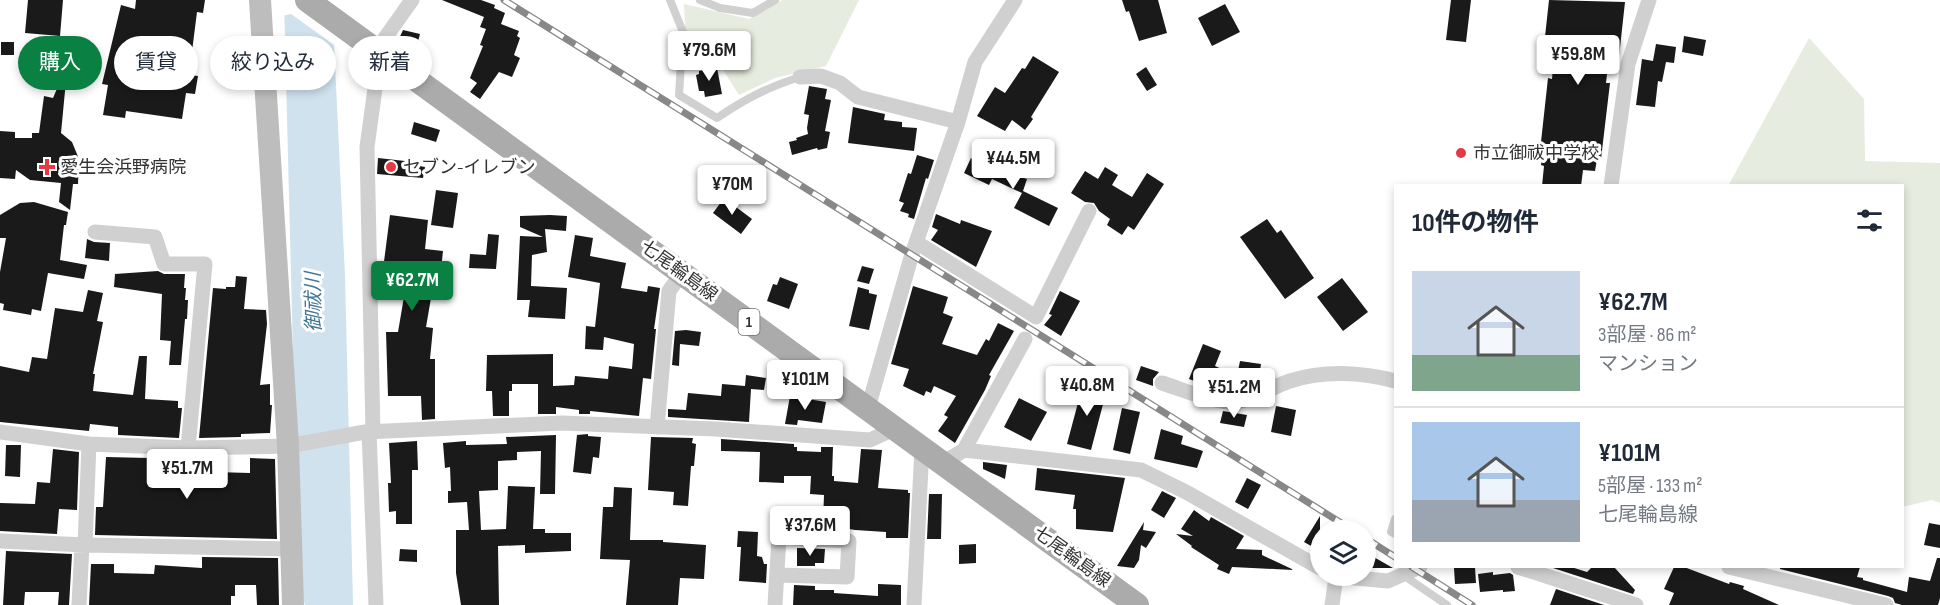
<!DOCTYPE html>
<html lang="ja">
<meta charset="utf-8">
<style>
:root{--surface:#fff;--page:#f6f6f7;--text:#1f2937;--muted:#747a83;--line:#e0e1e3;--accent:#0b8043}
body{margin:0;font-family:"Sofia Sans Condensed","Noto Sans JP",sans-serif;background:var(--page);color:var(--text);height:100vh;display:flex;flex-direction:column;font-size:22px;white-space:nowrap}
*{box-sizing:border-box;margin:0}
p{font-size:20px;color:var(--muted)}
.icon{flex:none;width:33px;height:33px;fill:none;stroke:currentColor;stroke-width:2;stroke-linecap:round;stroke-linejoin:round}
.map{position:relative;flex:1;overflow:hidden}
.side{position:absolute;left:1394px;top:184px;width:510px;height:384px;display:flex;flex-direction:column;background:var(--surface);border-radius:0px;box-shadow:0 3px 9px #0003}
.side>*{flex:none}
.banner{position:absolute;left:18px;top:36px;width:570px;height:54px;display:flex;gap:12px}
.fabs{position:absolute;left:1310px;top:520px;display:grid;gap:12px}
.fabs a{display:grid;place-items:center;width:66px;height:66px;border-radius:50%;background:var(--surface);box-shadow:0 3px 9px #0003;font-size:30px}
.price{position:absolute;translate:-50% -51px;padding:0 14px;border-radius:6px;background:#fff;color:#222;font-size:20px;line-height:39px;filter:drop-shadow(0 2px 3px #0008)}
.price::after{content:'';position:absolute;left:50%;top:36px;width:18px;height:14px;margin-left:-9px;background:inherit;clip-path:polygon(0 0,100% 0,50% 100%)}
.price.selected{background:var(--accent);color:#fff}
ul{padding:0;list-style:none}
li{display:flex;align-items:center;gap:18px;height:150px;padding:0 18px}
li+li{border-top:2px solid var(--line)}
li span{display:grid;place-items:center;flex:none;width:168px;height:120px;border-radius:0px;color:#555}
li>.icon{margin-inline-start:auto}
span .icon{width:72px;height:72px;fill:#fffc;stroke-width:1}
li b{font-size:26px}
h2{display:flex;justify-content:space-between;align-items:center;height:72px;padding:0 18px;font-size:26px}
.tag{padding:0 21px;border-radius:27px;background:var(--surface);box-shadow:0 3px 9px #0003;font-size:21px;line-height:54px}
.tag.selected{background:var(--accent);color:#fff}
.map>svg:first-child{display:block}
</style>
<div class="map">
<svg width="1940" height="605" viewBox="0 0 1940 605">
<rect width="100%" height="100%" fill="#fff"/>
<path fill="#e6ecdf" d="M782,0H859L826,66L775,78L739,95L718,62L687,64L684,4L749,19Z
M1809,38L1864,99L1865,161L1940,163V503L1932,500L1902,507V186H1728Z"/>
<path fill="#cfe2ee" d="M284,0H332L345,276L353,605H305L299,587Z"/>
<path fill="#fff" d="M281,0H335L337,47L291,14L281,16Z"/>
<path fill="#1a1a1a" d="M28,0H63L60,36L25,33Z
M136,0H205L203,13L197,12L189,75L198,76L195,94L186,93L182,119L126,111L125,118L103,115L108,85L102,84L121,5L135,9Z
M442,0H481L495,5L494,8L505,13L501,24L519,31L517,36L520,38L514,55L520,58L512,77L499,72L480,99L470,92L477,83L470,78L483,46L480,45L486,29L480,27L484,17Z
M1122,0H1158L1167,33L1139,41L1129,11L1126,12Z
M1451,0H1471L1466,42L1446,40Z
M1549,0L1625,2L1619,57L1609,56L1606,83H1610L1601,159H1597L1595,171L1583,170L1581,186H1542L1544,166L1541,165L1543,151H1540L1548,78L1552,79L1554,56L1543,55Z
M1225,4L1240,32L1212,46L1198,18Z
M403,30L420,34L417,45L398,41Z
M1684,36L1706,40L1703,56L1682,52Z
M1,42H14V55H1Z
M1656,44L1676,47L1674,63L1666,62L1662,82L1658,81L1655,107L1636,105L1642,59L1653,61Z
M1033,56L1059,72L1031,117L1033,119L1025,130L1012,120L1005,131L977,116L995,87L1005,93L1022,68L1025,69Z
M35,67L57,69L56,79H35Z
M1146,67L1157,85L1147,91L1136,74Z
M717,68L722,94L705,97L704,91H699L696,75L699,74V71Z
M65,70H67L61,133L72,142L79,159L78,184H73L70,210L59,202L61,183L30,180L16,170L15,179L0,178V131L15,132V138H32V133H39L44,96L53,98Z
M809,86L827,89L825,99L831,100L825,131L830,132L827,148L818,150L817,148L792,155L789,142L797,140L796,138L808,134L807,128L809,115L804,114Z
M853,107L885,114L884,120L902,122V127L917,128L914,151L848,143Z
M414,122L440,130L436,142L411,134Z
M917,155L934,160L928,179L926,178L914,219L908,217L909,214L900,211L904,203L899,201L908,173L911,174Z
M378,158L405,161L404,163L425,167L423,178L377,174Z
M971,158L990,167L992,163L1006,169L1005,172L1027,179L1023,191L1058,208L1049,226L1014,208L1022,193L992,179L989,185L964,173Z
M1105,167L1118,175L1112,185L1132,197L1147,173L1164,184L1134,230L1128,226L1122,235L1107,225L1110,219L1099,211L1094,203L1085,202L1071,193L1085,171L1098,179Z
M436,190L458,193L453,228L431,225Z
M724,198L752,219L741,234L713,213Z
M34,202L68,212L66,225H64L60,260L87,265L84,279L48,273L41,311L32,309L31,315L3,310L4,304L0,303V272L6,238H0V215L20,203Z
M936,214L960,224L961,220L992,231L976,267L931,240L938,230L932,227Z
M390,215L428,220L425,249L443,251L441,270L436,269L426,327L433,328L430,359H435V419L422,420L421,396H388L386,332H398L407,279L382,277Z
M550,215L567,216L566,231L545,229L547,252L532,255L531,286L567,288L565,319L528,317L530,300H517L520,236L543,237L520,227V216Z
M1267,219L1277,233L1281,230L1314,278L1285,299L1240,237Z
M488,234L499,235L496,269L469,268L470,254L486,255Z
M575,235L593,238L590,256L626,263L621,288L647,292L648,286L660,288L654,329H656L651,379L643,378L639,416L590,411V414H579V410L556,407V414H538V384H512V391H509V416H493L492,391H486L487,355L553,354V386L574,385L575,376L608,379L609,366L632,369L634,344L604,337L603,350L585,349L586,326L595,327L600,283L568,277Z
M87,239L94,242L110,243L109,261L85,258Z
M862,266L874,269L869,284L857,281Z
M158,271L164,274H185L184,288H186L185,300H188L187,319H185L181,365H169L171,341L160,340L162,294L114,287L115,274Z
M236,276L247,277L244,309L266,310L267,324L260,385L270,384V405H272L270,433L241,434V437L199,438L213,288L226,289V287H235Z
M780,277L798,284L789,309L767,301L773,284L777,285Z
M1342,278L1368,312L1343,331L1317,297Z
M913,286L948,297L943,313L953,317L942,344L977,355L986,339L989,341L998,323L1014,331L989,375L991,376L985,390L955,443L938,431L948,417L944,415L956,396L934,386L931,393L926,391L924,396L903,386L909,369L891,364Z
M858,287L869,290V293L877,295L869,330L849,326Z
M88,290L103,293L97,321L103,322L93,374H95L93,391L133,395L139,356H147L145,399L178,401V408H182L179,438L118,435V427L90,424L89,431L0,422V366L29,372L32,357L47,359L55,308L83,312Z
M1060,291L1080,301L1061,336L1044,325L1052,315L1049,314Z
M686,330L701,332L699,346L680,344L679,366L672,365L675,331Z
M1203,344L1221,351L1215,366L1237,376L1240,361L1261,364L1258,384L1248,389L1228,385L1225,392L1189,379Z
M1141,366L1159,372L1153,379V386L1136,380Z
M746,375L766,378L764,390L751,389L749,422L668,417V409L686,410L688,393L721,396L722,384L745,386Z
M1083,384L1107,389L1091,450L1067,444Z
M790,396L826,402L822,423L798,420L797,425L785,424Z
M1019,398L1047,412L1031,441L1004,427Z
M1276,406L1296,410L1291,436L1271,432Z
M1122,408L1140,412L1130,454L1113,450Z
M1223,411L1247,415L1244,427L1220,423Z
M1161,429L1183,436L1181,444L1203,451L1197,468L1154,459Z
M588,434V436L601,437L599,458L593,457L591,474L573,472L577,435Z
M556,435L555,494H540L541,451L517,452V460L498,461V490L479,491L481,530L506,529L508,486L535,487L533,529H545V533H571V551L525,553V545L498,546L499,605H461L456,573V530H469L467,502L448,503V491H451L450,467L445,468L443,443L466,441V445L507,444L506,437Z
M651,437L693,438L692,443L696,444L694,466H691L688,506L673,505L674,492L648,490Z
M721,439L794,444V447H797V451L821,452V447H833L832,476H834V481L858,483L861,449L882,450L878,488L908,490V493H910L908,538H886V532L855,530L843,528V522L823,521L824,495L810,494L811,476H784V483L759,482L760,452L721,451Z
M417,441L418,470H412V524H396V511L389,512L388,483H391L389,443Z
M6,445H21L20,477L5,476Z
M53,449L79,452L77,510L59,509L57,534L0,531V503L35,504L37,482L50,483Z
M149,456L169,457L168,465L202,466V471L215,472L250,473V458L275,459L277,539L95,535L96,507H103L106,457L149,458Z
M983,462L1007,465L1005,479L983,469Z
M1037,468L1125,478L1113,532L1076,529V509H1073L1075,495L1035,490Z
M1247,478L1261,485L1248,509L1235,502Z
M614,487L632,488L630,540H663V542L706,545L704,579L680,578L678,605H626L630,560L600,559L603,507H613Z
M1162,491L1176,498L1164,518L1151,510Z
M929,494H942L941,539H927Z
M1194,510L1209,521L1211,517L1244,536L1236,549L1262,550V555L1294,570L1232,567L1229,574L1217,569L1219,565L1191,547L1192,546L1176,534L1193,536L1181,529Z
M1320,516V551L1304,542Z
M1144,522L1143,530L1156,532L1146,548L1141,545L1139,560L1134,568L1117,566Z
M1929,523L1940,525V548L1924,545Z
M738,531L758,532L757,556L762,557L764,564H767L766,583L739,581L741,547H737Z
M976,544V563L959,564V545Z
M797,548L825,549L824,563H815V566H797Z
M400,549L417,550V562L399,561Z
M6,551L72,554L69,605H58L59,592H25L24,605H3Z
M1365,552L1393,568H1365Z
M202,557L278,558L279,605H257L256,585H235V596H231V605H89L91,564H114V573L154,574L155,565L202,568Z
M1937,558H1940V598L1938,605H1902L1895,603L1893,598L1888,596L1780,569V567H1860L1857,577L1863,578V580L1907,592L1909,577L1930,581Z
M1475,567L1476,583L1455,584L1454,568Z
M1550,567H1571L1587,572L1592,567H1614L1635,590L1633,594Z
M1674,567H1684L1729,584L1730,582L1744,586L1743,589L1779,605H1669L1674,593L1664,589Z
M1493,572V575L1510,573L1513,575L1515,591L1503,592V590L1480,592L1478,574Z
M878,584L901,585V605H793L794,585L815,586V590H834V593L878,596V602Z
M1556,589L1604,605H1550Z"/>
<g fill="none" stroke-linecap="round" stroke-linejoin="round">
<path stroke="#d0d0d0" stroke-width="8" d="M670,0L683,32L679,95L717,118C745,99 768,87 800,77
M700,0L720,8L753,13L775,0
M1395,519L1391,532L1395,534
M1403,575L1447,605"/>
<path stroke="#d0d0d0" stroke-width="15" d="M800,77L821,76L840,83L858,97L958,122
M1611,186L1628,64L1649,0
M95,232L155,237L164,264H205L188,448
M916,242L1036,317L1089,211
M1162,383C1184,390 1206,400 1229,402C1250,403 1271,387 1290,381C1323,370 1362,372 1395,381
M868,408L912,254L958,122L975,62L1015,0
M657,427L669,291L682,273
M0,432L89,444L188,448L288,446L365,432L562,423L715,429L870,440L896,428
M369,432L376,605
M373,432L367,147L380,52L385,38L412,0
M964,450L1025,339
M943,463L964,450L1141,470L1186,492L1320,568
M0,541L85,545L291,549
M85,545L89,444
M1518,567L1636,605
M1729,567L1886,605
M1334,576L1388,581L1420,567
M79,605L82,545
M775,605L779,537L849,541L847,577L777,575
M914,605L922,448
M1332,605L1336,577"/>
<path stroke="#bdbdbd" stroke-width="22" d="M260,0L288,446L293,605"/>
<path stroke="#ababab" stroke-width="24" d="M307,0L1137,605"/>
<g stroke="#888" stroke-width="7">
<path id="rail" d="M504,0L1354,531
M1365,538L1395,557
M1412,567L1472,605"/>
</g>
<use href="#rail" stroke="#fff" stroke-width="4.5" stroke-dasharray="14" stroke-linecap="butt"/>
</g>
<g fill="#e63946" stroke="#fff" stroke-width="2">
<circle cx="1461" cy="153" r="6"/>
<path d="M44 158h6v6h6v6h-6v6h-6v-6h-6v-6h6z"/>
<circle cx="391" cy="167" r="6"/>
</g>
<g text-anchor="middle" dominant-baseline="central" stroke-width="6" stroke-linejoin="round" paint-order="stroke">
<rect fill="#fff" stroke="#707070" stroke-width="1.5" x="738.5" y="309" width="21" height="26" rx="4.5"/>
<g font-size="16" font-weight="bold" fill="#333">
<text x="749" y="322">1</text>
</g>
<g font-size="18" fill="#333" stroke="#fff" text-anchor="start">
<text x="1473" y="153">市立御祓中学校</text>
<text x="60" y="167">愛生会浜野病院</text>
<text x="403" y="167">セブン-イレブン</text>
</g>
<g font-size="18" fill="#333" stroke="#fff">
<text transform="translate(679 271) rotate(36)">七尾輪島線</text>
<text transform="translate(1072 557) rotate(36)">七尾輪島線</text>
</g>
<g font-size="20" font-style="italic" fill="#3f7597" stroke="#fff">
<text transform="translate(314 302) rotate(-91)">御祓川</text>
</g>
</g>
</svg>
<div class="fabs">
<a><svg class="icon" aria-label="layers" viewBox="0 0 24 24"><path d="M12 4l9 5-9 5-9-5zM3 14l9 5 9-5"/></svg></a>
</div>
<b class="price" style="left:709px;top:82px">¥79.6M</b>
<b class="price" style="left:1578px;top:86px">¥59.8M</b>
<b class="price" style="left:1013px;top:190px">¥44.5M</b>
<b class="price" style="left:732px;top:216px">¥70M</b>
<b class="price selected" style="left:412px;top:312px">¥62.7M</b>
<b class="price" style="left:805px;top:411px">¥101M</b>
<b class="price" style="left:1087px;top:417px">¥40.8M</b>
<b class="price" style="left:1234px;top:419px">¥51.2M</b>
<b class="price" style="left:187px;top:500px">¥51.7M</b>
<b class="price" style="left:810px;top:557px">¥37.6M</b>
<div class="banner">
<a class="tag selected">購入</a>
<a class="tag">賃貸</a>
<a class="tag">絞り込み</a>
<a class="tag">新着</a>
</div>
<section class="side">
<h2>10件の物件<svg class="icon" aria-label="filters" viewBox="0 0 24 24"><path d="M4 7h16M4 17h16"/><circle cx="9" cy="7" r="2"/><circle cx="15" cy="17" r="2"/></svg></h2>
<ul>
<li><span style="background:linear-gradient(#c9d6e8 70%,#7fa58c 0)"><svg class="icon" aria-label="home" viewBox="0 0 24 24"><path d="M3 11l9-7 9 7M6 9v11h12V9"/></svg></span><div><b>¥62.7M</b><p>3部屋 · 86 m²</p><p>マンション</p></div></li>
<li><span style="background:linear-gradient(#a9c7e8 65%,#9aa5b1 0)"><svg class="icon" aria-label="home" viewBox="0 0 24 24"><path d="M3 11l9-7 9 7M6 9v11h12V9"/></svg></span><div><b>¥101M</b><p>5部屋 · 133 m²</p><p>七尾輪島線</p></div></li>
</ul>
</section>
</div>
